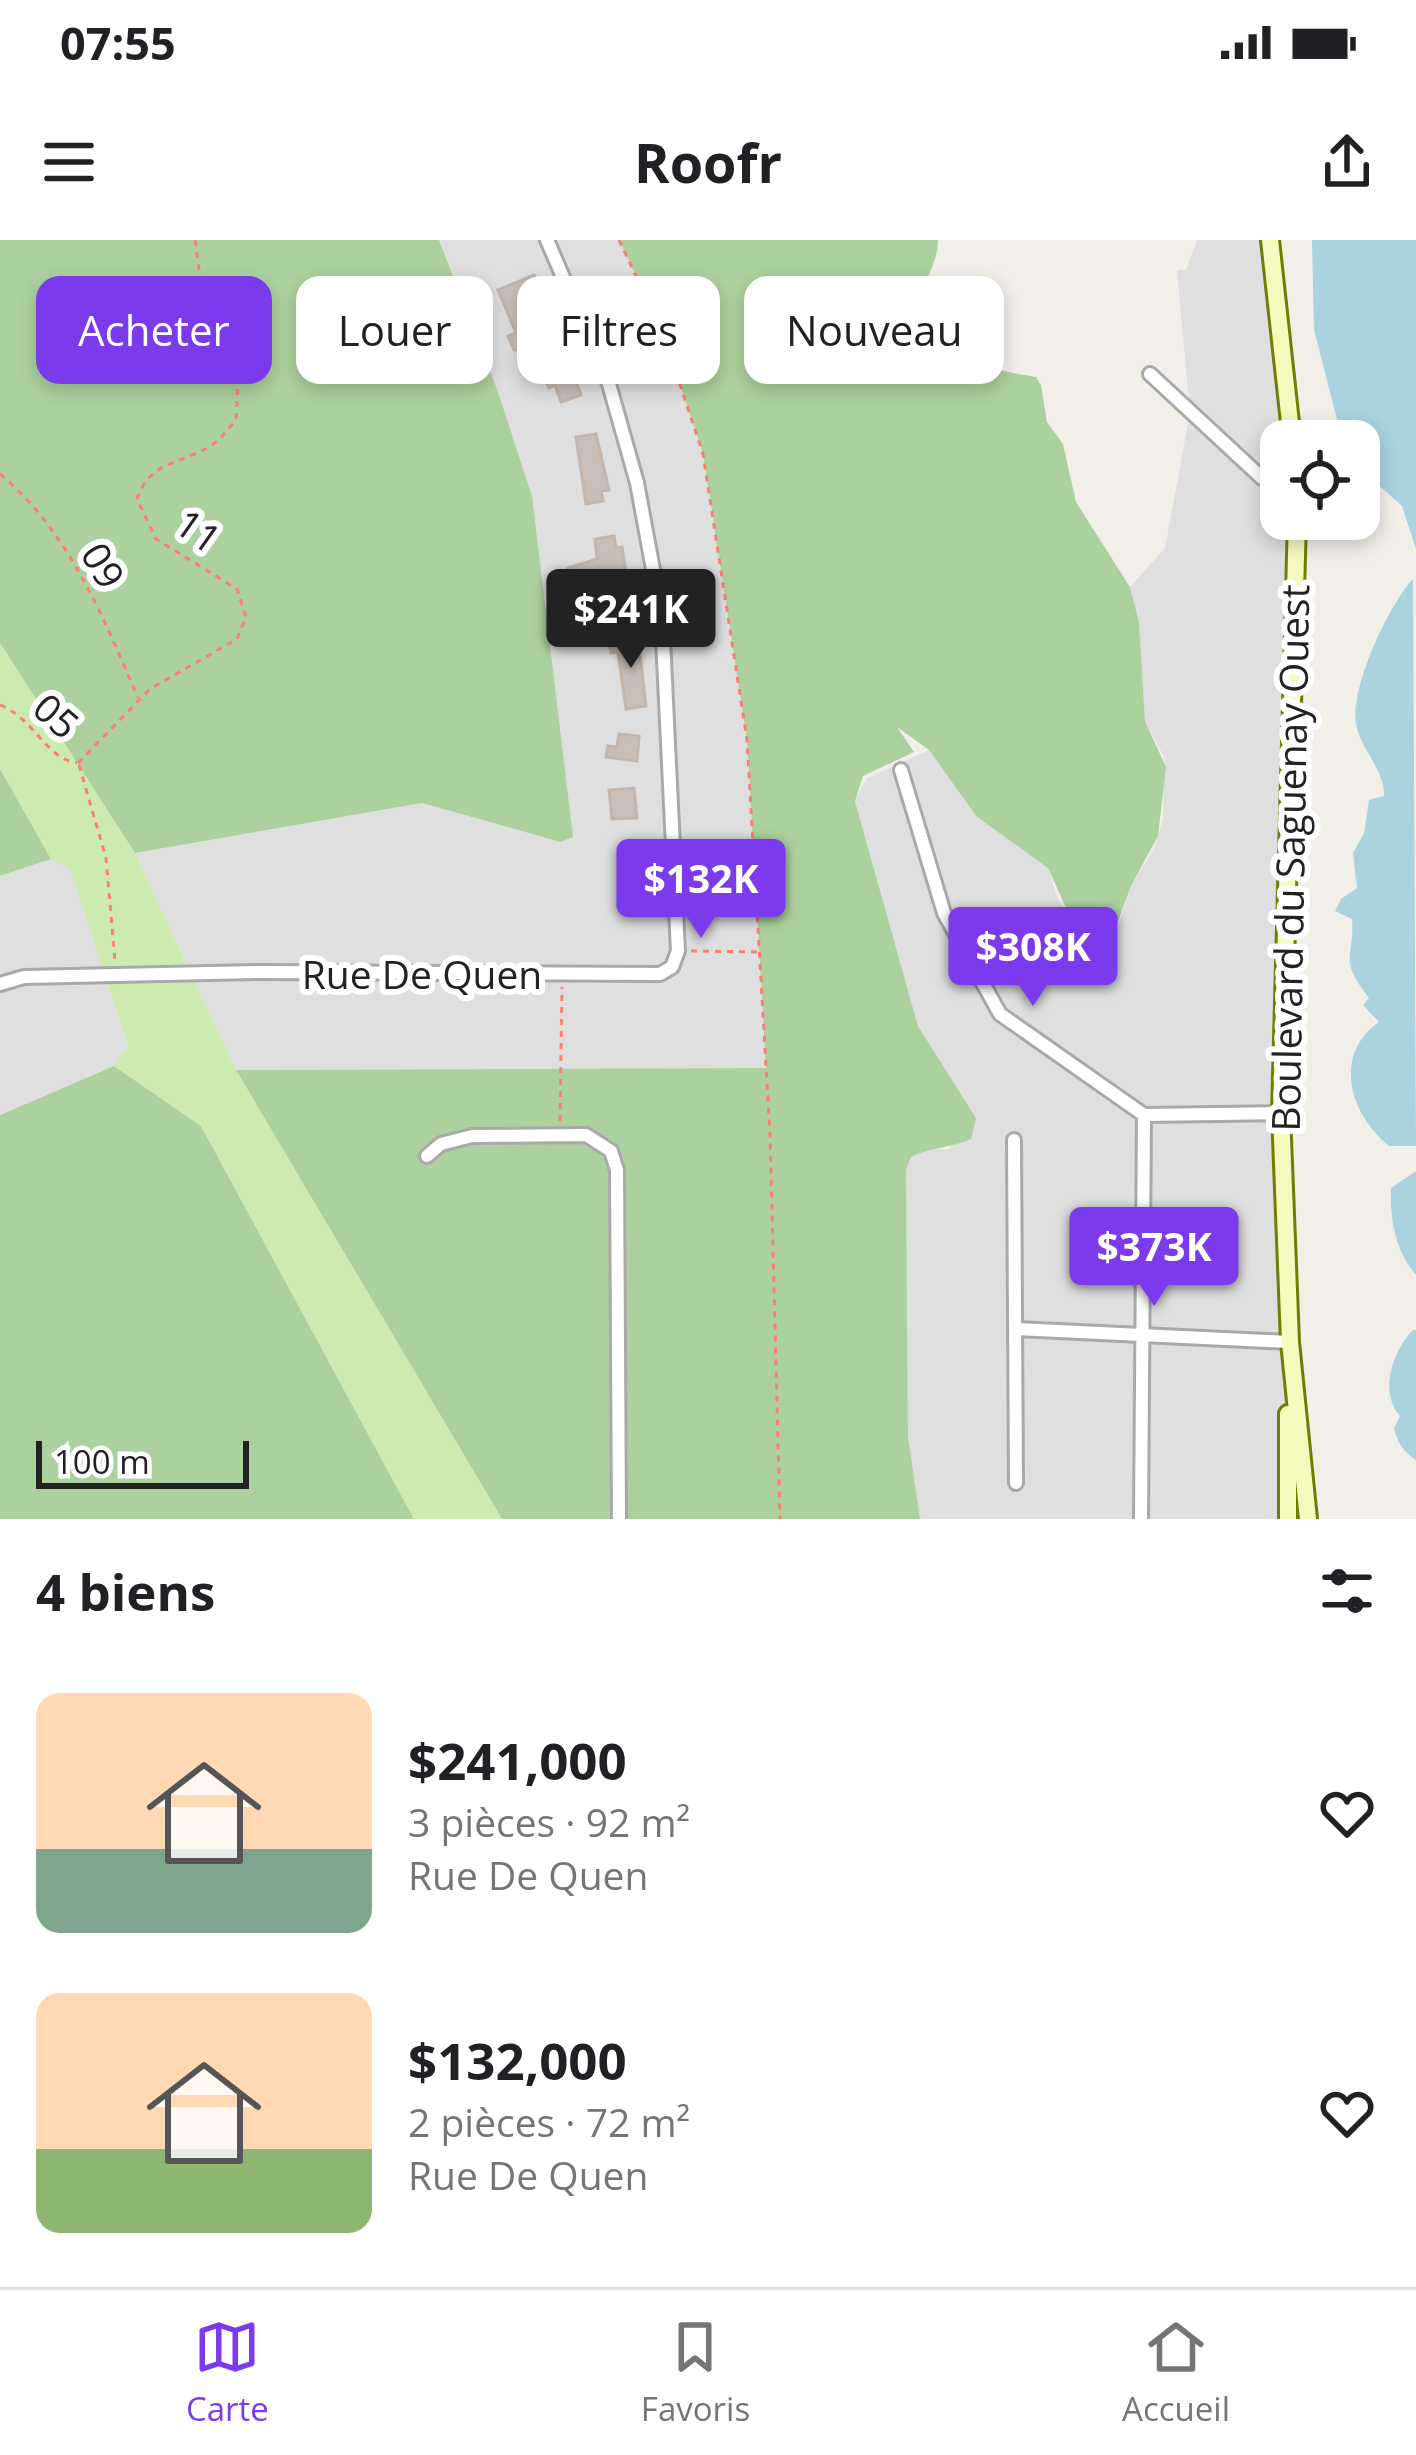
<!DOCTYPE html>
<html lang="fr">
<meta charset="utf-8">
<style>
:root{--surface:#fff;--page:#f6f6f6;--text:#202124;--muted:#757577;--line:#e0e0e0;--accent:#7c3aed}
body{margin:0;font-family:"Open Sans",sans-serif;background:var(--page);color:var(--text);height:100vh;display:flex;flex-direction:column;font-size:45px;white-space:nowrap}
*{box-sizing:border-box;margin:0}
p{font-size:39px;color:var(--muted)}
.icon{flex:none;width:66px;height:66px;fill:none;stroke:currentColor;stroke-width:2;stroke-linecap:round;stroke-linejoin:round}
.map{position:relative;height:1279px;overflow:hidden}
.panel{display:flex;flex-direction:column;background:var(--surface);flex:1}
.panel>*{flex:none}
.guide{position:absolute;left:36px;top:36px;width:1344px;height:108px;display:flex;gap:24px}
.buttons{position:absolute;left:1260px;top:180px;display:grid;gap:24px}
.buttons a{display:grid;place-items:center;width:120px;height:120px;border-radius:24px;background:var(--surface);box-shadow:0 6px 18px #0003;font-size:60px}
.scale{position:absolute;left:36px;bottom:30px;width:213px;box-sizing:border-box;padding-left:12px;border:6px solid #222;border-top:0;font-size:33px;line-height:42px;white-space:nowrap;color:#222;-webkit-text-stroke:9px #fff;paint-order:stroke}
.price{position:absolute;translate:-50% -102px;padding:0 27px;border-radius:12px;background:var(--accent);color:#fff;font-size:39px;line-height:78px;filter:drop-shadow(0 3px 6px #0008)}
.price::after{content:'';position:absolute;left:50%;top:72px;width:36px;height:27px;margin-left:-18px;background:inherit;clip-path:polygon(0 0,100% 0,50% 100%)}
.price.selected{background:#222;color:#fff}
ul{padding:0;list-style:none}
li{display:flex;align-items:center;gap:36px;height:300px;padding:0 36px}
li span{display:grid;place-items:center;flex:none;width:336px;height:240px;border-radius:24px;color:#555}
li>.icon{margin-inline-start:auto}
span .icon{width:144px;height:144px;fill:#fffc;stroke-width:1}
li b{font-size:51px}
h2{display:flex;justify-content:space-between;align-items:center;height:144px;padding:0 36px;font-size:51px}
.chip{padding:0 42px;border-radius:24px;background:var(--surface);box-shadow:0 6px 18px #0003;font-size:42px;line-height:108px}
.chip.selected{background:var(--accent);color:#fff}
.status{display:flex;justify-content:space-between;align-items:center;height:84px;padding:0 60px;background:var(--surface);direction:ltr}
.status svg{height:33px;fill:currentColor}
header{display:flex;justify-content:space-between;align-items:center;height:156px;padding:0 36px;background:var(--surface);font-size:54px;font-weight:700}
.dock{display:flex;justify-content:space-around;align-items:center;height:168px;border-top:3px solid var(--line);background:var(--surface);font-size:33px;color:var(--muted)}
.dock a{display:grid;justify-items:center;gap:6px}
.dock .selected{color:var(--accent)}
.map>svg:first-child{display:block}
</style>
<div class="status"><b>07:55</b><svg viewBox="0 0 49 12"><path d="M0 12V9h3v3zM5 12V6h3v6zM10 12V3h3v9zM15 12V0h3v12zM26 1h20v11H26zM47 4h2v5h-2z"/></svg></div>
<header><svg class="icon" aria-label="menu" viewBox="0 0 24 24"><path d="M4 6h16M4 12h16M4 18h16"/></svg>Roofr<svg class="icon" aria-label="share" viewBox="0 0 24 24"><path d="M12 15V3M7 8l5-5 5 5M5 13v7h14v-7"/></svg></header>
<div class="map">
<svg width="1416" height="1279" viewBox="0 0 1416 1279">
<rect width="100%" height="100%" fill="#f2efe9"/>
<path fill="#e0dfdf" d="M439,0H619L663,93L703,214L747,500L767,828L236,830L135,613L422,563L559,602L573,597L497,149Z
M1197,0H1270L1292,201H1281V279H1297L1281,873L1290,1102L1288,1279H920L908,1196L906,929L911,917L929,909H948L976,878L918,786L855,560L867,538L929,510L977,577L1048,628L1057,657L1077,692L1105,713L1112,705L1131,646L1155,606L1163,578L1164,517L1145,481L1139,382L1130,347L1165,308L1190,173L1177,30H1186Z
M51,619L70,628L128,808L114,826L0,875V636Z"/>
<path fill="#cdebb0" d="M0,403L135,613L236,830L502,1279H414L201,886L114,826L128,807L70,629L51,619L0,529Z"/>
<path fill="#add19e" d="M0,0H439L497,149L532,256L573,597L560,602L422,563L135,613L0,403Z
M619,0H938C938,46 884,76 910,127L925,139L997,130L1036,137L1041,145L1047,182L1063,204L1076,262L1130,347L1139,382L1145,481L1166,527L1158,596L1131,646L1106,714L1077,692L1048,628L977,577L929,510L897,487L914,512L863,536L855,561L918,786L976,878L971,899C950,908 931,907 911,917L906,930L908,1196L920,1279H502L236,830L766,828L747,500L703,214L663,93Z
M0,529L51,619L0,636Z
M114,826L201,886L414,1279H0V875Z"/>
<path fill="#aad3df" d="M1312,0H1416V309L1402,266L1364,232L1359,201H1344L1340,191L1314,90Z
M1413,339L1416,906H1389C1346,871 1335,812 1379,782L1363,765L1369,758C1337,717 1355,719 1352,679L1335,671L1341,659L1357,648L1353,613L1364,593L1369,560L1384,556C1385,531 1363,512 1357,488C1347,453 1389,364 1413,339Z
M1416,931V1035C1395,1010 1390,980 1391,948Z
M1413,1090H1416V1220C1403,1211 1398,1204 1394,1188L1400,1176C1379,1152 1392,1112 1413,1090Z"/>
<path fill="#c7bfb8" stroke="#c4b6ab" stroke-width="3" d="M534,35L547,57L523,67L547,125L532,131L523,109L514,110L508,96L516,93L498,50Z
M571,127L581,155L561,162L555,145L549,148L543,136Z
M596,194L609,250L601,251L603,261L586,264L576,197Z
M614,296L616,308L622,307L632,371L596,374L595,359L570,363L568,328L597,319L595,299Z
M638,397L646,466L626,469L618,412L611,413L609,402Z
M619,494L639,496L637,521L606,517L608,506L617,507Z
M634,548L637,578L612,579L609,550Z"/>
<g fill="none" stroke-linecap="round" stroke-linejoin="round">
<g stroke="#a9a9a9" stroke-width="18">
<path id="street" d="M1150,134L1262,238L1281,244
M901,530L944,673L1000,774L1144,875L1281,873
M0,744L24,737L256,732L660,734L672,727L678,711L662,378L637,243L609,144L547,0
M1014,900L1016,1243
M427,916L441,904L472,896L586,895L611,911L617,930L619,1279
M1016,1089L1290,1102
M1141,1279L1144,875"/>
</g>
<g stroke="#707d05" stroke-width="22">
<path id="secondary" d="M1270,0L1292,201
M1297,279L1281,873L1290,1102L1308,1279
M1288,1279V1174"/>
</g>
<path stroke="#fa8072" stroke-width="3" stroke-dasharray="6 6" stroke-linecap="butt" d="M619,0L663,93L703,214L747,500L770,894L780,1279
M0,234C70,293 103,377 138,458
M0,465C35,479 45,518 77,523
M78,523L150,449L237,399L246,377L237,349L156,299L137,259C150,222 176,225 207,208C219,202 227,190 236,180L238,143L202,52L195,0
M79,525L106,618L115,721
M691,711L760,712
M560,881L562,747"/>
<use href="#street" stroke="#fff" stroke-width="12"/>
<use href="#secondary" stroke="#f7fabf" stroke-width="16"/>
</g>
<g text-anchor="middle" dominant-baseline="central" stroke-width="12" stroke-linejoin="round" paint-order="stroke">
<g font-size="39" fill="#222" stroke="#fff">
<text transform="translate(199 290) rotate(35)">11</text>
<text transform="translate(104 325) rotate(59)">09</text>
<text transform="translate(57 475) rotate(41)">05</text>
<text transform="translate(1289 618) rotate(-89)">Boulevard du Saguenay Ouest</text>
<text x="422" y="733">Rue De Quen</text>
</g>
</g>
</svg>
<div class="buttons">
<a><svg class="icon" aria-label="locate" viewBox="0 0 24 24"><circle cx="12" cy="12" r="6"/><path d="M12 2v4M12 18v4M2 12h4M18 12h4"/></svg></a>
</div>
<div class="scale">100 m</div>
<b class="price selected" style="left:631px;top:431px">$241K</b>
<b class="price" style="left:701px;top:701px">$132K</b>
<b class="price" style="left:1033px;top:769px">$308K</b>
<b class="price" style="left:1154px;top:1069px">$373K</b>
<div class="guide">
<a class="chip selected">Acheter</a>
<a class="chip">Louer</a>
<a class="chip">Filtres</a>
<a class="chip">Nouveau</a>
</div>
</div>
<section class="panel">
<h2>4 biens<svg class="icon" aria-label="filters" viewBox="0 0 24 24"><path d="M4 7h16M4 17h16"/><circle cx="9" cy="7" r="2"/><circle cx="15" cy="17" r="2"/></svg></h2>
<ul>
<li><span style="background:linear-gradient(#ffd9b3 65%,#7fa58c 0)"><svg class="icon" aria-label="home" viewBox="0 0 24 24"><path d="M3 11l9-7 9 7M6 9v11h12V9"/></svg></span><div><b>$241,000</b><p>3 pièces · 92 m²</p><p>Rue De Quen</p></div><svg class="icon" aria-label="heart" viewBox="0 0 24 24"><path d="M12 20l-8-8c-3-5 5-10 8-4 3-6 11-1 8 4z"/></svg></li>
<li><span style="background:linear-gradient(#ffd9b3 65%,#8fb573 0)"><svg class="icon" aria-label="home" viewBox="0 0 24 24"><path d="M3 11l9-7 9 7M6 9v11h12V9"/></svg></span><div><b>$132,000</b><p>2 pièces · 72 m²</p><p>Rue De Quen</p></div><svg class="icon" aria-label="heart" viewBox="0 0 24 24"><path d="M12 20l-8-8c-3-5 5-10 8-4 3-6 11-1 8 4z"/></svg></li>
</ul>
</section>
<nav class="dock">
<a class="selected"><svg class="icon" aria-label="map" viewBox="0 0 24 24"><path d="M3 6l6-2 6 2 6-2v14l-6 2-6-2-6 2zM9 4v14M15 6v14"/></svg>Carte</a>
<a><svg class="icon" aria-label="saved" viewBox="0 0 24 24"><path d="M7 4h10v16l-5-4-5 4z"/></svg>Favoris</a>
<a><svg class="icon" aria-label="home" viewBox="0 0 24 24"><path d="M3 11l9-7 9 7M6 9v11h12V9"/></svg>Accueil</a>
</nav>
